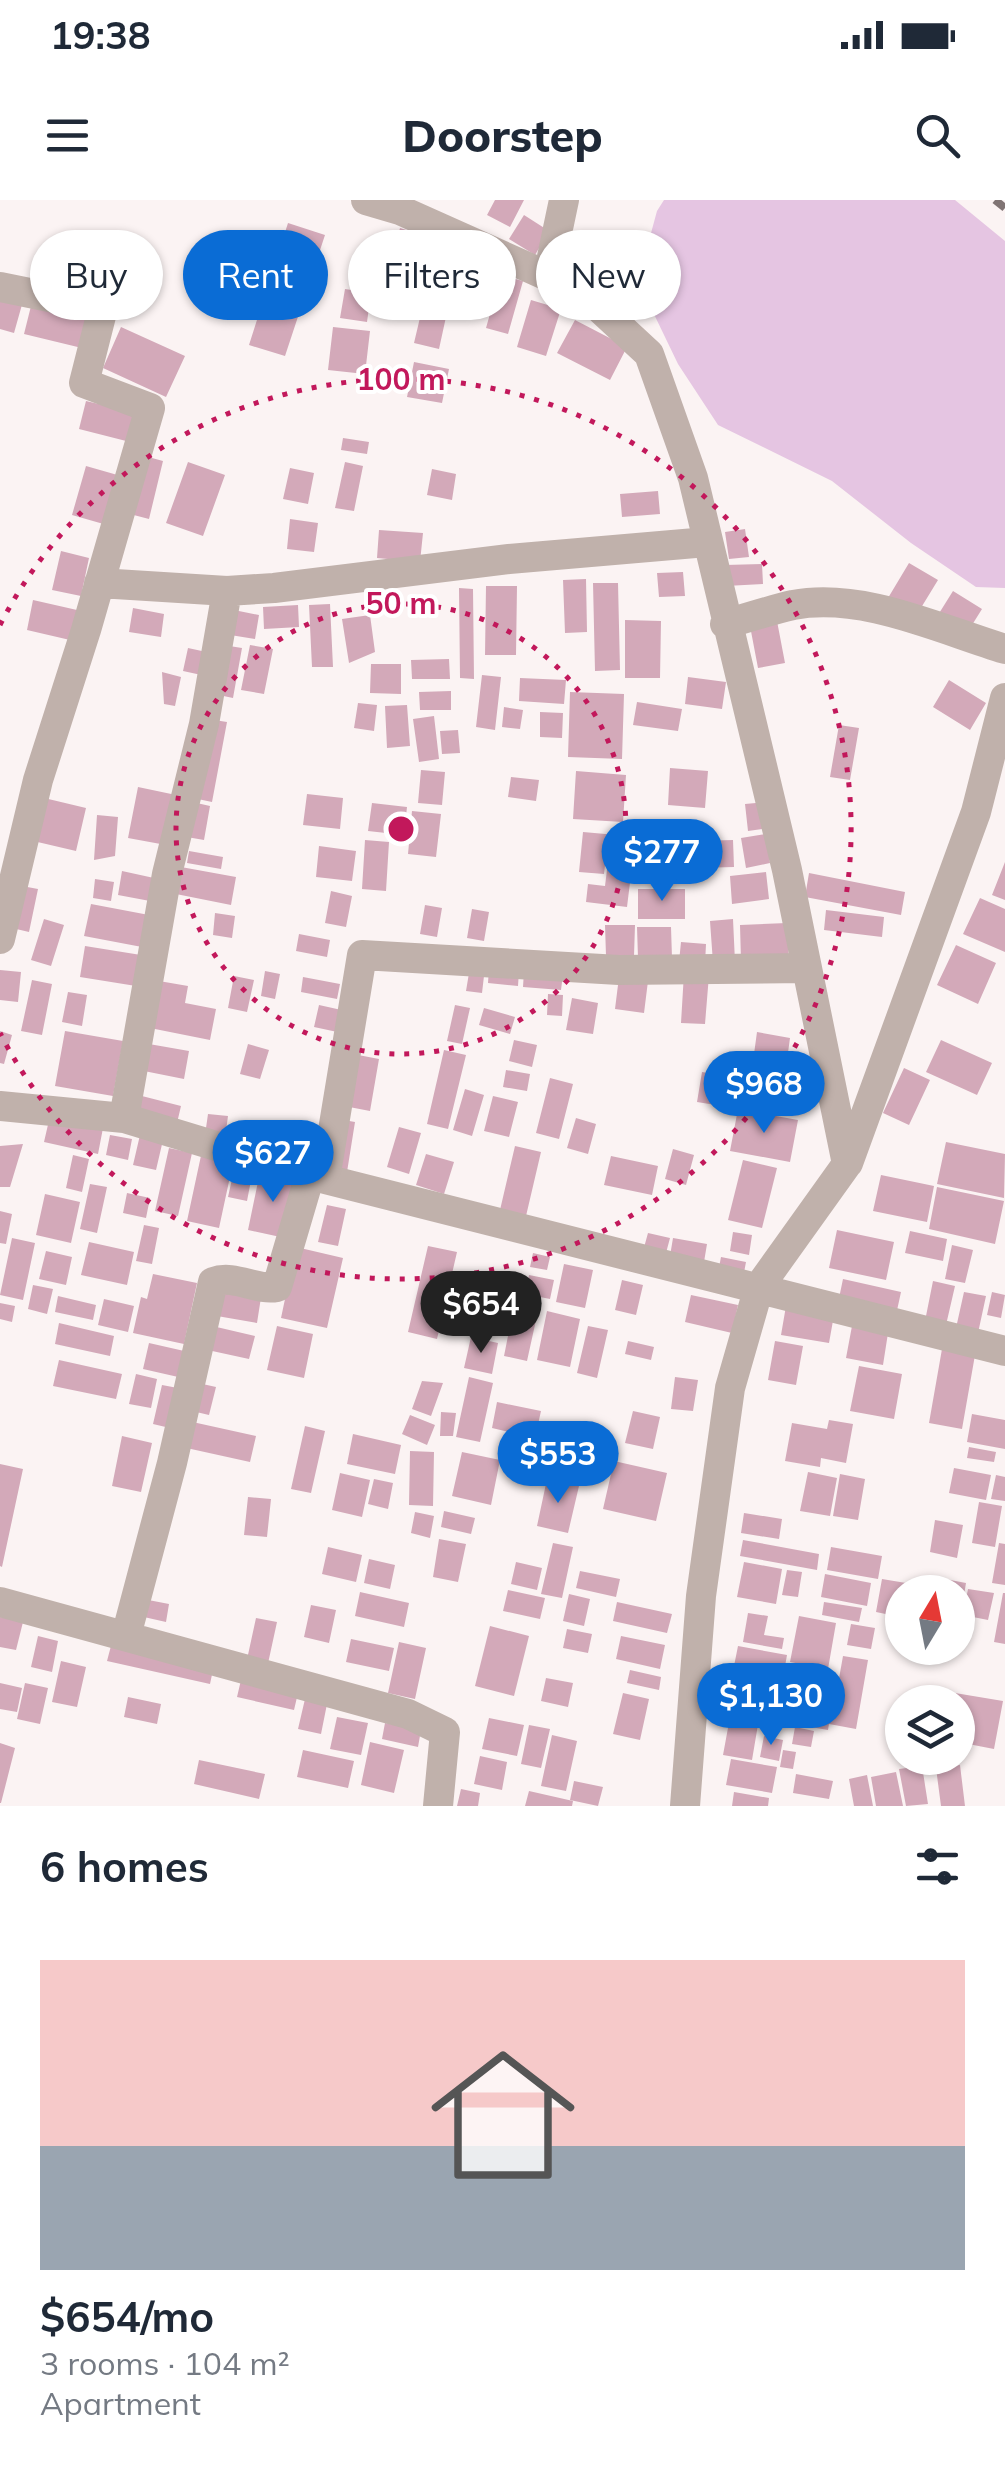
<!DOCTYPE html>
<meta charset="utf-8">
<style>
:root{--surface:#fff;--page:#f6f6f7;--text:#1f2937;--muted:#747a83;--line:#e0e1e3;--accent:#0a6cd5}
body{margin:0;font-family:Mulish,sans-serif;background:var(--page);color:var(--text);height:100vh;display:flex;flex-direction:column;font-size:38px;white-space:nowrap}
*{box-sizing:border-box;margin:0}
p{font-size:32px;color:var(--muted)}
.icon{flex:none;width:55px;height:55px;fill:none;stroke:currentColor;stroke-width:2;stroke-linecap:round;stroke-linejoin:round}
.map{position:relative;height:1606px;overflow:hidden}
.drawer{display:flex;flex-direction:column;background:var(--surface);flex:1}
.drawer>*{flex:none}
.top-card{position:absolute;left:30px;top:30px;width:945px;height:90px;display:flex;gap:20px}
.needle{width:65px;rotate:10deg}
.tools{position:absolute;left:885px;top:1375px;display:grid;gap:20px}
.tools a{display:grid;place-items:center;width:90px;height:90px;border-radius:50%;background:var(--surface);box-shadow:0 2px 8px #0004;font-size:50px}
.price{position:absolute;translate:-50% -85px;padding:0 22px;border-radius:35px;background:var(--accent);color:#fff;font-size:32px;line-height:65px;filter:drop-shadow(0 2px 5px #0008)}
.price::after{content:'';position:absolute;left:50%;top:60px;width:30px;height:22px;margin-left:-15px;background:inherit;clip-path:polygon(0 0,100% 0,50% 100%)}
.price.current{background:#222;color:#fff}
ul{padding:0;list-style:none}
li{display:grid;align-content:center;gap:20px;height:530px;padding:0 40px}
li+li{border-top:2px solid var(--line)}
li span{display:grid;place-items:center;height:310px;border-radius:0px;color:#555}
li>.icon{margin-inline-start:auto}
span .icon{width:180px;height:180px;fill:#fffc;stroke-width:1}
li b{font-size:42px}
h2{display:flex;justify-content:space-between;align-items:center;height:120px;padding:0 40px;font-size:42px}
.tag{padding:0 35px;border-radius:45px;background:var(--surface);box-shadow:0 2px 8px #0004;font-size:35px;line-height:90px}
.tag.current{background:var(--accent);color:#fff}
.status{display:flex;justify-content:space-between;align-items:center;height:70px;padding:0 50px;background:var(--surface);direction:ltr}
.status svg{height:28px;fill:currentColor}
header{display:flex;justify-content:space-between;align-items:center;height:130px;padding:0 40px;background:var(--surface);font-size:45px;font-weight:800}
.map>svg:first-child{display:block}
</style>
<div class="status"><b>19:38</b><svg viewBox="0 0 49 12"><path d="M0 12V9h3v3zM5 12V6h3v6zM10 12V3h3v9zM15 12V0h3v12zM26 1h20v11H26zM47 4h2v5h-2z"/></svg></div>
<header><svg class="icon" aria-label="menu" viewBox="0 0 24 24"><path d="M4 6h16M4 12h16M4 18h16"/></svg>Doorstep<svg class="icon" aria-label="search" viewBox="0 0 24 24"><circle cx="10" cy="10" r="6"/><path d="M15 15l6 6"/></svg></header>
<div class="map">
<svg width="1005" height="1606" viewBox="0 0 1005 1606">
<rect width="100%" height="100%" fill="#fbf3f3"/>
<path fill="#e5c5e2" d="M664,0H955L1005,41V388L976,387L911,343L832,281L718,225L678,164L638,81L657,11Z"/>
<path fill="#d3a9b9" d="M495,0H524L510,27L487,15Z
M524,15L549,31L535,55L509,39Z
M288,23L325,35L285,156L249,145Z
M400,28L435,39L430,56L395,46Z
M449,50L479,60L472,82L442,73Z
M501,75L523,81L508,134L486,128Z
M427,88L451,94L439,149L414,143Z
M345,89L371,93L367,122L340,118Z
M0,95L23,101L14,133L0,129Z
M531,100L561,109L546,156L517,147Z
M32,102L93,118L86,149L24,134Z
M575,120L627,147L610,180L557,153Z
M121,127L185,156L166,197L103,168Z
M333,127L370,131L365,174L328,170Z
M414,162L449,169L442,203L407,197Z
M86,201L141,214L134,243L79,229Z
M343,238L369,242L367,254L341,250Z
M141,255L163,261L149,319L126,313Z
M188,262L225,275L203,336L166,323Z
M345,262L363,266L354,311L335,308Z
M86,266L121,276L107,325L72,315Z
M290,268L314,273L308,304L283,299Z
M432,269L456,274L452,300L427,295Z
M658,291L660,314L622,317L620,294Z
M290,319L318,323L314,352L287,349Z
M745,329L749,357L729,359L725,332Z
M379,330L423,333L420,362L377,358Z
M61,351L89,358L81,396L52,390Z
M909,363L938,380L916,416L888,398Z
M762,364L763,384L726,386L725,365Z
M683,372L685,396L659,397L657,373Z
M586,379L587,432L565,433L563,380Z
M593,383H618L620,470L595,471Z
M486,386H517L516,455H485Z
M459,388L473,389L474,479L460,478Z
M953,391L982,409L967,433L938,415Z
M33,400L77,410L70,440L27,430Z
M330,404L333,467H312L309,405Z
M298,405L299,427L264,429L263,407Z
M133,408L164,414L161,437L129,432Z
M229,409L259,415L255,439L224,434Z
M370,415L375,452L349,463L342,419Z
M625,420L661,421L660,478H625Z
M777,421L785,463L758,468L750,426Z
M223,445L242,448L233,498L214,494Z
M250,445L273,449L264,494L241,490Z
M188,448L211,453L206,476L183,471Z
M449,459L450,479H412L411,460Z
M371,464H401V494L370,493Z
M162,472L181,477L175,506L164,504Z
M482,475L501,477L495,530L476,527Z
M688,477L726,482L722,509L685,504Z
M520,478L566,480L564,504L519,501Z
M949,480L986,503L970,530L933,507Z
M451,491V510H420L419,492Z
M570,492L624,494L622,559L568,557Z
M637,502L682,509L678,531L633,525Z
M358,503L377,505L374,531L354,528Z
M407,505L410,546L387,548L385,506Z
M504,507L523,510L520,529L502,527Z
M540,512L563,513L562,538L540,537Z
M434,516L439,559L419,562L413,519Z
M208,519L227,522L212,602L193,598Z
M839,525L859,528L850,580L830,577Z
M458,530L460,553L442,554L440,531Z
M670,568L708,571L705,608L668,605Z
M421,570L445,572L442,605L418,603Z
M576,571L626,575L623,622L573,619Z
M511,577L539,580L536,601L508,597Z
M138,587L176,595L166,645L128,638Z
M307,594L343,598L340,629L303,625Z
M40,597L86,608L76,651L29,640Z
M188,601L210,606L204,640L181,636Z
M766,602L770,628L748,631L745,604Z
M372,603L407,607L404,635L368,631Z
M412,611L441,614L436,657L408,654Z
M97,615L118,617L115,656L94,660Z
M583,632L628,636L627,650L607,648L604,674L579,672Z
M683,632L685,678L641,680L638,634Z
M766,634L770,663L746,668L741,638Z
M365,640L389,642L386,691L362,689Z
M733,640L734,667L697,668L696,641Z
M319,646L356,651L352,681L316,677Z
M189,651L223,657L221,669L187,663Z
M609,654L633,658L627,707L586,702L588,684L605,686Z
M1005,662V700L992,695Z
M181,667L236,677L231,705L176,694Z
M122,671L154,678L150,701L118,695Z
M766,672L769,699L732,704L730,676Z
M809,673L905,692L901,715L805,697Z
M95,679L114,682L111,701L93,698Z
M22,686L38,689L29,732L12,728Z
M638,689H685V719H638Z
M331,691L352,696L346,727L325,723Z
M980,698L1005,709V752L963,734Z
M91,704L149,715L142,747L84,736Z
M425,705L442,708L437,737L420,734Z
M472,709L489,712L484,741L467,738Z
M826,710L884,717L882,737L824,730Z
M215,713L235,716L232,738L213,735Z
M44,719L64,725L51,766L31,760Z
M733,719L735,762L713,763L710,721Z
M787,723L789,760L741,761L740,725Z
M605,725H635L634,756H606Z
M637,727H671L672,758H638Z
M299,734L330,740L327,757L296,751Z
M681,742L706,744L705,764L679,762Z
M956,745L996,763L978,804L937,785Z
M85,746L141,755L136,786L80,777Z
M489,768L519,771L518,786L488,783Z
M0,770L21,772L18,802L0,800Z
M265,771L280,774L275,799L261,796Z
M524,771L563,774L561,790L523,787Z
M469,773L484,776L482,793L466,791Z
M684,773L709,775L705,824L681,823Z
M234,776L254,780L247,812L228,808Z
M303,777L340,784L337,799L301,792Z
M619,777L648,781L644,813L615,809Z
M32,780L52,784L42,835L21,831Z
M159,781L188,786L185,803L216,809L210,840L150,828Z
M68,792L87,795L82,826L62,822Z
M548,794L563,795L562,816L547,815Z
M572,798L598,803L593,834L566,830Z
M319,805L346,811L342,833L314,827Z
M455,805L470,808L462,844L447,841Z
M484,808L515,817L510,834L479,825Z
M0,831L12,835L4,864L0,863Z
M65,831L123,841L113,896L55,886Z
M757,832L790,838L787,860L754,854Z
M514,840L537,845L532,867L509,861Z
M941,840L992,863L977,895L926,872Z
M149,844L189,851L184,879L144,871Z
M248,844L269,850L260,879L240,874Z
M444,850L466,855L448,929L427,924Z
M353,854L379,859L370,911L344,906Z
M904,868L930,880L909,925L883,913Z
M747,869L805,877L800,908L743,900Z
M506,870L530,874L527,891L503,887Z
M702,872L732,877L728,907L697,902Z
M550,878L573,884L559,939L536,933Z
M465,889L484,895L472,936L453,930Z
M138,895L181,906L177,923L134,913Z
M493,896L518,902L509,937L484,931Z
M738,909L798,920L790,962L730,951Z
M208,914L228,916L225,938L205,935Z
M50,916L103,928L98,954L44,942Z
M576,918L596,924L588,954L567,948Z
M338,919L355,922L347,972L330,970Z
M399,927L421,933L409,974L387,967Z
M110,935L132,939L128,960L106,955Z
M140,935L163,940L156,970L133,965Z
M946,942L1005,954L1004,998L937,984Z
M23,944L10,987H0V946Z
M515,946L541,952L526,1016L500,1010Z
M169,948L192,953L178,1016L155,1011Z
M673,949L694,955L686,985L665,979Z
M202,951L234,958L219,1028L187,1021Z
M426,954L454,962L444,994L416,985Z
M73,955L89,959L82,992L66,988Z
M611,956L658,966L652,995L604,985Z
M743,960L777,968L762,1028L728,1020Z
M234,970L252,975L247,1001L228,997Z
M260,972L298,980L285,1038L248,1030Z
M881,975L934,986L927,1022L873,1011Z
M90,984L107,987L97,1033L80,1029Z
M937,987L1004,1001L995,1044L929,1029Z
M127,993L150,998L146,1018L123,1013Z
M45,994L80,1002L71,1043L36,1035Z
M327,1005L346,1009L338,1046L318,1042Z
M0,1011L12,1014L6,1044L0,1043Z
M144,1025L159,1028L152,1064L136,1061Z
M837,1030L894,1042L886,1080L829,1068Z
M910,1031L947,1039L943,1061L905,1053Z
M733,1032L752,1035L749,1055L730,1051Z
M648,1033L670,1038L662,1068L640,1062Z
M12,1038L35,1043L23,1100L0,1095Z
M673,1038L707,1044L702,1074L668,1068Z
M89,1042L134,1052L127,1085L81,1075Z
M952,1045L973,1050L965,1083L945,1079Z
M428,1046L457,1052L437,1139L408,1132Z
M296,1047L343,1058L327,1128L281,1118Z
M46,1051L72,1057L66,1085L39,1079Z
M533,1053L550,1057L547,1070L530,1067Z
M721,1057L746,1062L742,1083L717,1078Z
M564,1064L593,1070L585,1108L556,1102Z
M153,1074L197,1083L184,1144L133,1133L141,1097L147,1099Z
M529,1075L554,1080L550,1099L525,1094Z
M492,1077L516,1082L513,1099L489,1094Z
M843,1079L901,1092L896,1115L838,1103Z
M622,1080L643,1085L636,1115L615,1110Z
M933,1081L955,1086L946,1125L925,1121Z
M223,1084L262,1091L257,1123L217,1116Z
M33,1085L53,1089L47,1114L28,1109Z
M964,1092L986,1096L978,1133L956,1128Z
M992,1092L1005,1095L1001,1118L987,1115Z
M691,1095L738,1105L732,1133L685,1122Z
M58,1096L96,1105L93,1120L55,1112Z
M488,1096L510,1101L503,1131L482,1127Z
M104,1099L134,1106L128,1132L98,1125Z
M0,1103L15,1106L12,1122L0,1119Z
M514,1106L538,1111L527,1161L504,1156Z
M786,1106L834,1115L829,1143L781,1135Z
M547,1111L580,1119L570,1167L537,1160Z
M59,1123L114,1136L110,1156L55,1144Z
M208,1125L255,1136L249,1159L203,1149Z
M277,1126L313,1134L304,1178L267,1170Z
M588,1126L608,1130L597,1178L577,1173Z
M852,1126L888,1133L883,1165L846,1158Z
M471,1137L498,1143L492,1174L464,1168Z
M628,1141L654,1147L651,1160L625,1154Z
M775,1141L803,1146L796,1185L768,1180Z
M149,1143L193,1153L187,1179L143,1169Z
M942,1149L975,1155L962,1229L929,1223Z
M59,1160L122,1174L116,1199L53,1186Z
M859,1166L902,1174L894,1219L850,1211Z
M136,1174L157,1179L151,1208L129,1204Z
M469,1177L493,1183L480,1242L456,1237Z
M675,1177L698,1180L693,1211L671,1209Z
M422,1181L443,1183L431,1216L412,1209Z
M198,1183L216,1187L209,1215L192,1211Z
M162,1185L183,1189L174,1229L153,1224Z
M497,1202L541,1211L535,1238L492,1228Z
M633,1211L660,1217L653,1249L625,1243Z
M441,1212L456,1213L453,1236H440Z
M972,1214L1005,1220V1249L967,1242Z
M410,1215L435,1225L427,1245L402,1234Z
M829,1220L853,1224L846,1263L821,1258L820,1267L785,1261L792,1223L827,1229Z
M188,1221L256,1236L250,1262L182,1247Z
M549,1221L576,1227L570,1255L543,1249Z
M305,1226L325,1231L311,1293L291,1289Z
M353,1234L401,1245L395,1274L347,1264Z
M122,1236L152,1243L141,1292L112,1286Z
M969,1247L996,1252L994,1262L967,1258Z
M410,1251L434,1252L433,1306L409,1305Z
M462,1252L500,1260L491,1305L452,1296Z
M614,1261L667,1273L656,1321L603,1309Z
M0,1264L23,1269L2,1367L0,1366Z
M954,1268L991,1275L986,1300L949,1293Z
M808,1272L837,1278L830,1316L800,1311Z
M340,1273L370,1280L362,1317L332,1310Z
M840,1274L865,1279L858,1320L833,1316Z
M996,1275L1005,1277V1301L991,1299Z
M374,1279L393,1283L388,1309L368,1304Z
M547,1279L579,1286L568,1333L537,1326Z
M248,1297L271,1299L267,1337L244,1335Z
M979,1302L1002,1306L995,1347L972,1343Z
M444,1311L475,1318L471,1334L441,1327Z
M415,1312L434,1316L430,1338L411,1333Z
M744,1313L782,1319L779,1339L741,1333Z
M935,1320L963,1325L957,1358L930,1352Z
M439,1339L466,1344L458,1382L433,1377Z
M743,1340L819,1354L817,1370L740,1356Z
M553,1343L573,1347L562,1398L541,1394Z
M999,1343L1005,1344V1385L992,1383Z
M328,1347L362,1355L356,1382L322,1374Z
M831,1347L882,1356L878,1379L827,1370Z
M369,1359L395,1365L390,1389L364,1383Z
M516,1362L542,1368L537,1390L511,1384Z
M744,1362L782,1369L776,1404L737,1397Z
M787,1370L802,1372L798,1397L782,1395Z
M580,1371L620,1379L616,1397L576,1388Z
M825,1374L871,1383L867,1406L821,1397Z
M929,1376L966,1383L962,1407L958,1406V1392H926Z
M882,1379L906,1383L900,1417L876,1412Z
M968,1389L994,1393L988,1420L963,1415Z
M508,1390L545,1398L540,1419L503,1411Z
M360,1392L409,1403L404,1427L355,1416Z
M1003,1393H1005V1444L994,1442Z
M569,1394L590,1399L584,1426L563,1421Z
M138,1398L169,1404L166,1422L135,1415Z
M617,1402L672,1414L667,1433L613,1421Z
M824,1402L862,1408L859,1422L822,1415Z
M311,1405L336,1410L329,1443L304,1437Z
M748,1413L768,1416L764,1435L784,1438L782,1449L743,1442Z
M799,1416L836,1423L828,1469L790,1462Z
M0,1417L23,1422L16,1450L0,1447Z
M256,1418L277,1422L267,1468L246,1464Z
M851,1424L875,1428L871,1449L847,1445Z
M490,1426L529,1436L514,1496L475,1486Z
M567,1429L592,1434L588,1453L563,1448Z
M38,1436L58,1441L52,1472L31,1467Z
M621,1436L665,1445L660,1469L616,1459Z
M351,1439L394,1448L389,1471L346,1462Z
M112,1442L214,1465L210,1484L107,1461Z
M399,1442L426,1448L415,1499L388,1493Z
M738,1446L787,1455L784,1472L759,1468L756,1485L731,1481Z
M843,1456L868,1460L856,1529L829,1524L828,1530L776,1521L781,1495L833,1505L832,1518Z
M61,1461L86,1467L77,1507L52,1502Z
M630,1470L661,1477L659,1490L627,1483Z
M546,1478L573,1483L568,1507L541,1501Z
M241,1480L298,1493L294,1510L237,1497Z
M0,1483L22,1488L17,1512L0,1509Z
M25,1483L48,1488L40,1524L17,1519Z
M735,1490L763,1495L752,1560L723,1555Z
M949,1492L1003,1501L994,1549L958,1542V1502H947Z
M623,1493L649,1499L640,1540L613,1534Z
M128,1497L161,1504L157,1524L124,1517Z
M305,1499L327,1504L321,1534L298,1529Z
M337,1517L368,1523L361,1555L330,1549Z
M489,1518L524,1525L517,1556L482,1549Z
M385,1523L421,1530L418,1547L382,1539Z
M529,1525L550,1529L541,1568L521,1564Z
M795,1527L814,1531L811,1547L792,1544Z
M552,1535L577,1541L566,1591L541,1586Z
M764,1536L783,1540L779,1561L760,1557Z
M370,1542L404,1550L394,1593L361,1585Z
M0,1543L15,1548L1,1603H0Z
M303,1550L354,1561L348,1588L297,1577Z
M783,1550L796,1552L793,1569L780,1567Z
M480,1556L507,1562L502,1590L474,1584Z
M731,1559L777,1567L772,1593L726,1585Z
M199,1560L265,1574L259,1599L194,1584Z
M960,1565L965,1606H941L936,1568Z
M922,1566L928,1604L906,1606L899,1569Z
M896,1572L903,1606H876L871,1577Z
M796,1574L833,1581L829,1599L793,1593Z
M867,1575L873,1606H854L849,1579Z
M574,1581L603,1587L598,1606L570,1600Z
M461,1589L480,1593L478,1606H457Z
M529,1591L573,1601L572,1606H525Z
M734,1592L769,1598L768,1606H732Z"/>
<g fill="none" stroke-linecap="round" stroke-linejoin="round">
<path stroke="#c0b1ab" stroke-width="30" d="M366,0L400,10L581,91L649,154L693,278L787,670L847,964L759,1087L730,1188L701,1396L685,1606
M548,76L564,0
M0,87L103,108L84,183L150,208L86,430L38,580L0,739
M99,383L227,391L274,388L509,359L707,342
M725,424C748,418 770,410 793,405C863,392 939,429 1005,449
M0,906L124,918L325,979L1005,1151
M124,918L167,674L204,524L227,391
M848,963L976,612L1005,498
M325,979L362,755L619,770L807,768
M0,1402L408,1514L445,1532L438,1606
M126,1436L172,1263L213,1082C235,1074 256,1091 277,1087L310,975"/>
<path stroke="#807474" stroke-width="8" stroke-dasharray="20 10" stroke-linecap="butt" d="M995,0L1005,8"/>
</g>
<g fill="none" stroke="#c2185b" stroke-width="5" stroke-dasharray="5 10">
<circle cx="401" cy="629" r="225"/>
<path d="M0 425A450 450 0 1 1 0 833"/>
</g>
<circle cx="401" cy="629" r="15" fill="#c2185b" stroke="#fff" stroke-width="5"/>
<g font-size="30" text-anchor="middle" font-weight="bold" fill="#c2185b" stroke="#fff" stroke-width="8" stroke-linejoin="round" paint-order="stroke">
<text x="401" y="190">100 m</text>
<text x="401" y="414">50 m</text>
</g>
</svg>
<div class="tools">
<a><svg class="needle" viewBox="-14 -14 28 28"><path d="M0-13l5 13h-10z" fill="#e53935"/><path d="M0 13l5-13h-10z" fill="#747a83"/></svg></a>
<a><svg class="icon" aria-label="layers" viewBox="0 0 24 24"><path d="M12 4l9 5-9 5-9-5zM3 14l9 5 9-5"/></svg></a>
</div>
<b class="price" style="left:662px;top:704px">$277</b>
<b class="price" style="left:764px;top:936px">$968</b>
<b class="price" style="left:273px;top:1005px">$627</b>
<b class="price current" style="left:481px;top:1156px">$654</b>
<b class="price" style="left:558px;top:1306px">$553</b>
<b class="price" style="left:771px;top:1548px">$1,130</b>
<div class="top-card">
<a class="tag">Buy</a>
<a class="tag current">Rent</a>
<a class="tag">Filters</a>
<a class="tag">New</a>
</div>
</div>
<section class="drawer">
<h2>6 homes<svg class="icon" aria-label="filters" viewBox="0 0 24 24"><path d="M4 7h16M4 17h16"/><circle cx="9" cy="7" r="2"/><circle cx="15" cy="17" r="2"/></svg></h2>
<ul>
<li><span style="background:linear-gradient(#f6c9c9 60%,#9aa5b1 0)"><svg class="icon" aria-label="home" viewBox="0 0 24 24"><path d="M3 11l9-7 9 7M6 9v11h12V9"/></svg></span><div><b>$654/mo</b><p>3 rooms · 104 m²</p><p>Apartment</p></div></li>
</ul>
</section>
